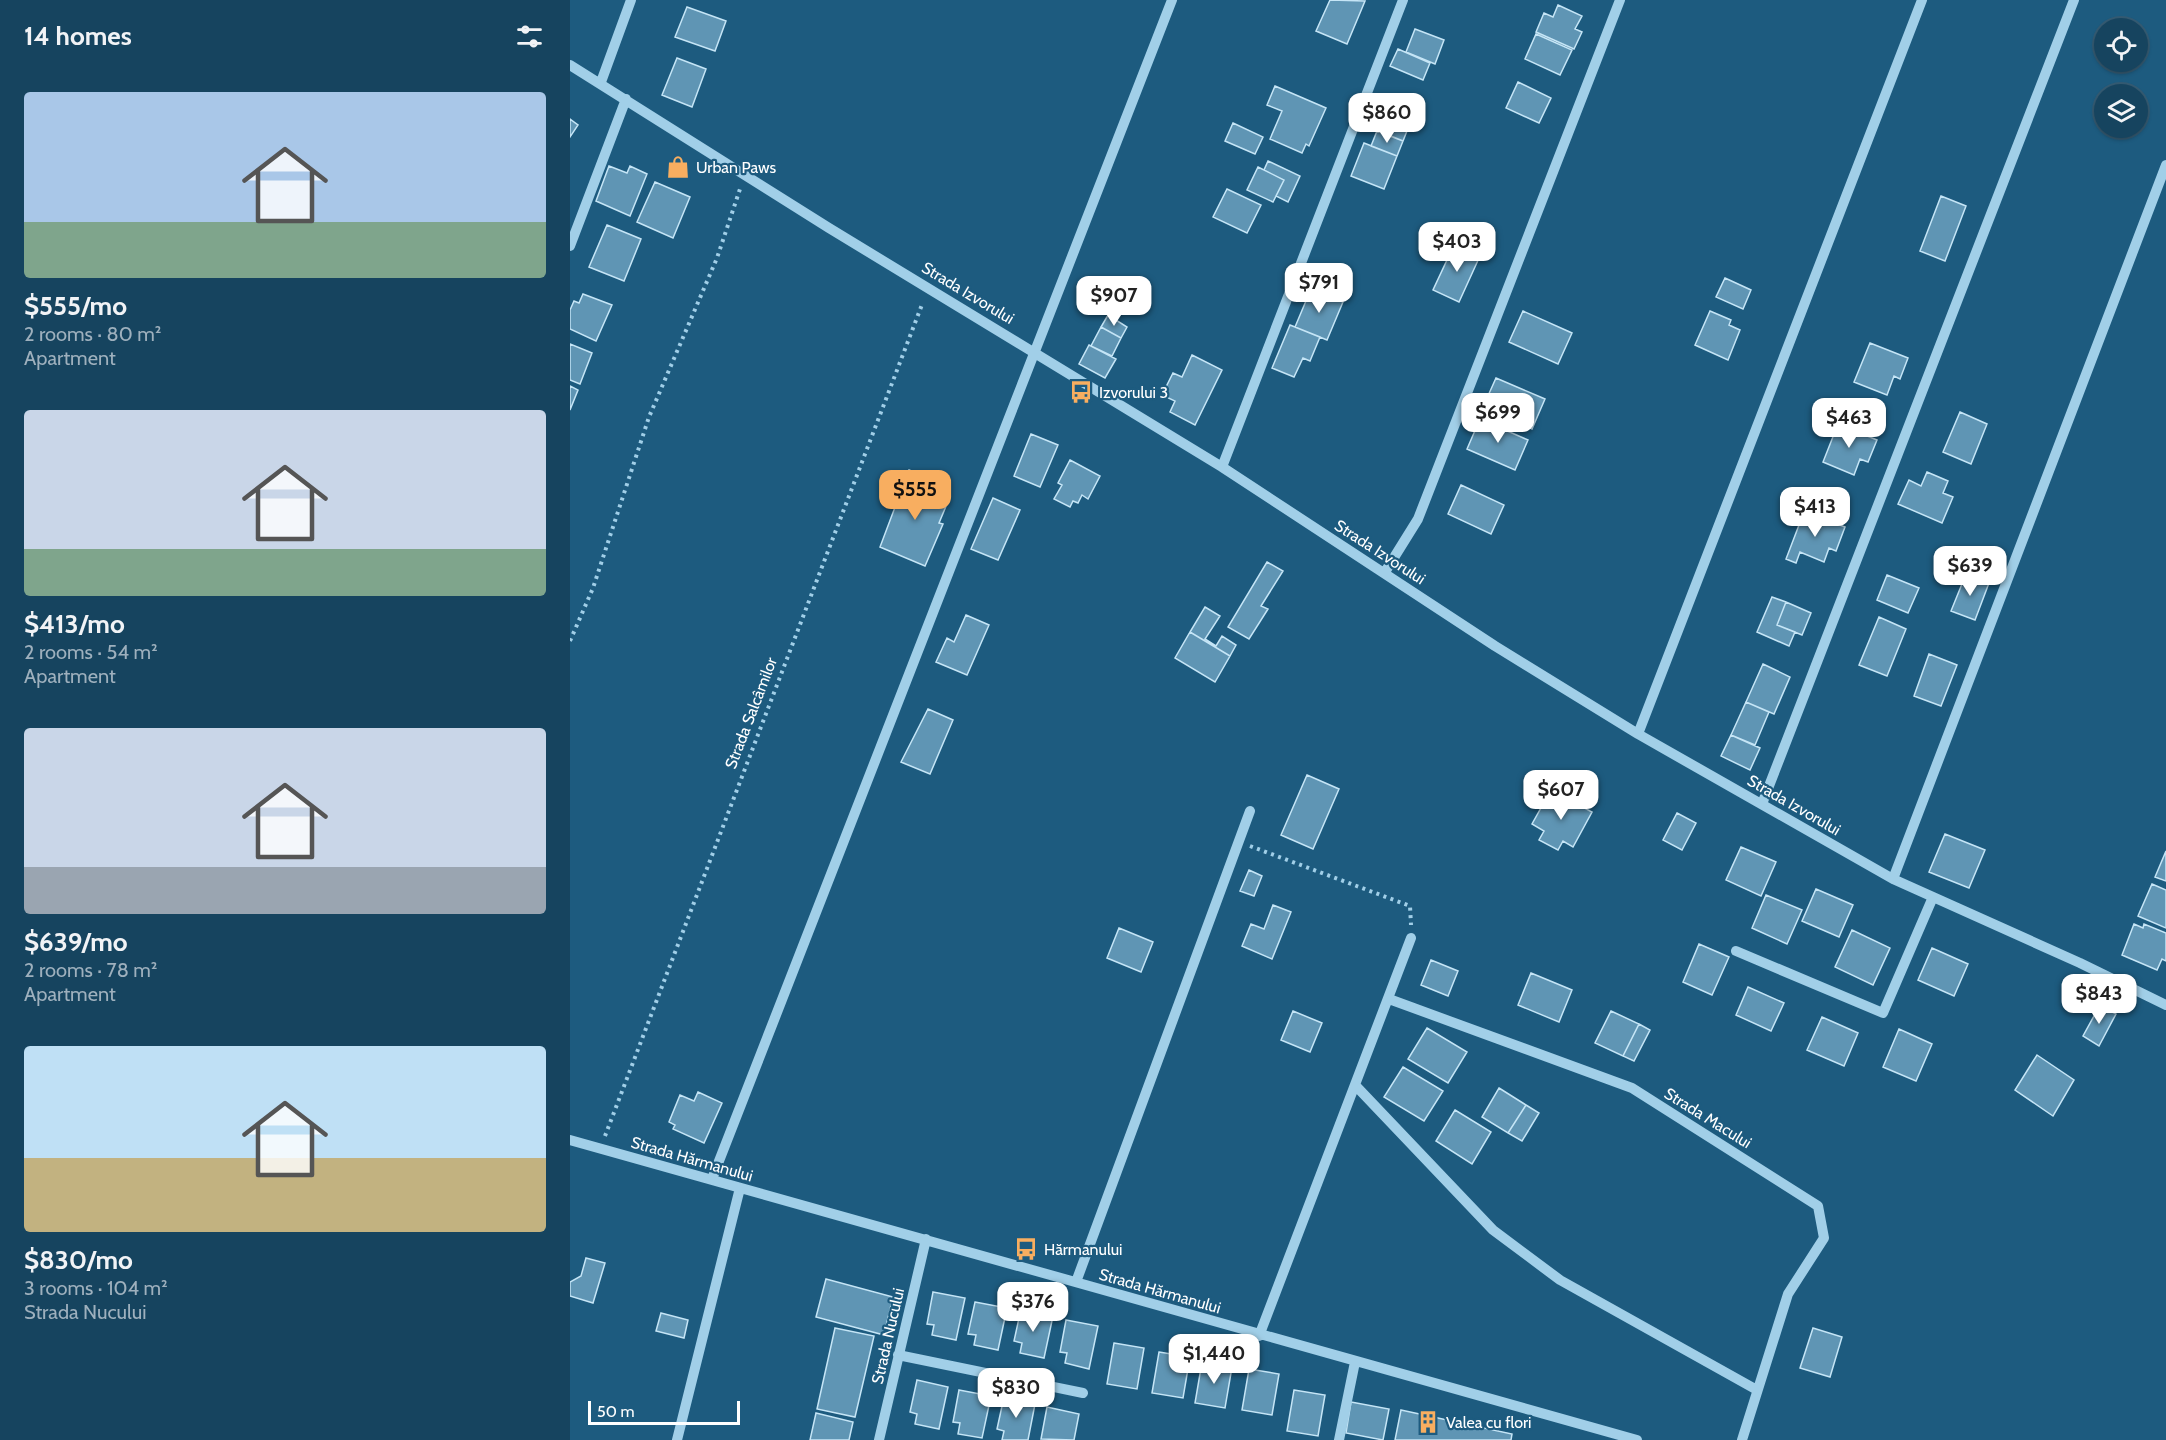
<!DOCTYPE html>
<meta charset="utf-8">
<style>
:root{--surface:#16445f;--page:#234e68;--text:#f1f3f6;--muted:#9eb0bd;--line:#355c74;--accent:#f8ae60}
body{margin:0;font-family:Cabin,sans-serif;background:var(--page);color:var(--text);height:100vh;display:flex;flex-direction:column;font-size:22px;white-space:nowrap}
*{box-sizing:border-box;margin:0}
p{font-size:20px;color:var(--muted)}
.icon{flex:none;width:33px;height:33px;fill:none;stroke:currentColor;stroke-width:2;stroke-linecap:round;stroke-linejoin:round}
.map{position:relative;flex:1;overflow:hidden}
.drawer{display:flex;flex-direction:column;background:var(--surface);width:570px}
.drawer>*{flex:none}
.controls{position:absolute;left:1524px;top:18px;display:grid;gap:12px}
.controls a{display:grid;place-items:center;width:54px;height:54px;border-radius:50%;background:var(--surface);box-shadow:0 2px 4px #0004,0 0 0 2px var(--line);font-size:30px}
.scale{position:absolute;left:18px;bottom:15px;width:152px;box-sizing:border-box;padding-left:6px;border:3px solid #fff;border-top:0;font-size:16px;line-height:21px;white-space:nowrap;color:#fff;-webkit-text-stroke:4px #1d5b7f;paint-order:stroke}
.price{position:absolute;translate:-50% -51px;padding:0 14px;border-radius:12px;background:#fff;color:#222;font-size:20px;line-height:39px;filter:drop-shadow(0 2px 3px #0008)}
.price::after{content:'';position:absolute;left:50%;top:36px;width:18px;height:14px;margin-left:-9px;background:inherit;clip-path:polygon(0 0,100% 0,50% 100%)}
.price.selected{background:var(--accent);color:#111}
ul{padding:0;list-style:none}
li{display:grid;align-content:center;gap:12px;height:318px;padding:0 24px}
li span{display:grid;place-items:center;height:186px;border-radius:6px;color:#555}
li>.icon{margin-inline-start:auto}
span .icon{width:108px;height:108px;fill:#fffc;stroke-width:1}
li b{font-size:26px}
h2{display:flex;justify-content:space-between;align-items:center;height:72px;padding:0 24px;font-size:26px}
main{display:flex;flex:1;min-height:0}
.map>svg:first-child{display:block}
</style>
<main>
<section class="drawer">
<h2>14 homes<svg class="icon" aria-label="filters" viewBox="0 0 24 24"><path d="M4 7h16M4 17h16"/><circle cx="9" cy="7" r="2"/><circle cx="15" cy="17" r="2"/></svg></h2>
<ul>
<li><span style="background:linear-gradient(#a9c7e8 70%,#7fa58c 0)"><svg class="icon" aria-label="home" viewBox="0 0 24 24"><path d="M3 11l9-7 9 7M6 9v11h12V9"/></svg></span><div><b>$555/mo</b><p>2 rooms · 80 m²</p><p>Apartment</p></div></li>
<li><span style="background:linear-gradient(#c9d6e8 75%,#7fa58c 0)"><svg class="icon" aria-label="home" viewBox="0 0 24 24"><path d="M3 11l9-7 9 7M6 9v11h12V9"/></svg></span><div><b>$413/mo</b><p>2 rooms · 54 m²</p><p>Apartment</p></div></li>
<li><span style="background:linear-gradient(#c9d6e8 75%,#9aa5b1 0)"><svg class="icon" aria-label="home" viewBox="0 0 24 24"><path d="M3 11l9-7 9 7M6 9v11h12V9"/></svg></span><div><b>$639/mo</b><p>2 rooms · 78 m²</p><p>Apartment</p></div></li>
<li><span style="background:linear-gradient(#bfe0f5 60%,#c2b280 0)"><svg class="icon" aria-label="home" viewBox="0 0 24 24"><path d="M3 11l9-7 9 7M6 9v11h12V9"/></svg></span><div><b>$830/mo</b><p>3 rooms · 104 m²</p><p>Strada Nucului</p></div></li>
</ul>
</section>
<div class="map">
<svg width="1596" height="1440" viewBox="0 0 1596 1440">
<rect width="100%" height="100%" fill="#1d5b7f"/>
<path fill="#5f95b4" stroke="#c5e5f6" stroke-width="1.5" d="M760,0L795,1L777,44L746,31Z
M988,5L1012,16L1005,29L1012,32L1004,49L966,32L974,13L983,17Z
M117,7L156,21L145,51L105,37Z
M845,29L874,40L865,64L836,52Z
M966,34L1002,50L990,75L955,59Z
M828,49L860,63L853,80L820,66Z
M107,58L136,69L122,107L92,95Z
M948,82L981,98L969,123L936,108Z
M705,86L756,108L739,146L736,144L732,153L700,139L712,111L697,105Z
M0,119L8,125L0,137Z
M823,119L839,126L833,141L816,134Z
M663,123L693,137L685,154L655,141Z
M807,131L833,141L827,156L801,146Z
M794,143L827,156L814,189L781,176Z
M698,161L730,176L718,202L706,196L714,180L694,170Z
M39,166L57,173L60,166L77,174L60,216L26,201Z
M688,167L714,180L703,202L677,190Z
M85,182L120,197L103,238L67,222Z
M657,189L691,205L677,233L643,217Z
M1371,196L1396,206L1375,261L1350,251Z
M37,225L71,239L54,281L19,267Z
M884,245L910,256L889,302L863,290Z
M1155,278L1181,290L1173,309L1146,297Z
M741,289L773,302L757,340L725,327Z
M13,294L42,305L26,341L0,329V310L4,301L9,303Z
M953,311L1002,333L988,364L939,342Z
M1140,311L1161,320L1159,325L1170,330L1158,360L1125,345Z
M538,315L557,327L551,338L531,327Z
M720,325L750,337L740,361L733,358L724,377L702,368Z
M531,327L551,338L542,356L521,346Z
M1300,343L1338,358L1330,379L1324,376L1317,395L1284,382Z
M0,344L22,353L10,384L0,380Z
M519,345L546,359L535,378L509,364Z
M622,355L652,370L625,425L600,412L605,401L592,395L603,373L612,377Z
M926,378L975,399L962,429L913,407Z
M0,386L8,390L0,410Z
M1390,412L1417,424L1401,464L1373,452Z
M910,419L958,440L945,470L897,449Z
M1268,424L1307,440L1298,462L1290,459L1284,475L1253,462Z
M461,434L488,445L470,487L444,476Z
M500,460L530,476L518,499L512,495L508,503L503,501L500,507L484,499L492,485L488,483Z
M339,470L358,478L353,488L379,499L369,523L373,524L355,566L310,547Z
M1357,472L1378,481L1373,493L1383,497L1372,523L1328,504L1339,480L1351,486Z
M891,485L934,505L921,534L878,514Z
M423,498L450,510L428,560L401,549Z
M1234,512L1275,527L1266,551L1259,548L1254,562L1230,552L1226,563L1216,559Z
M697,562L713,571L691,606L698,609L679,639L658,627Z
M1396,574L1419,583L1405,620L1381,611Z
M1317,575L1349,588L1338,613L1307,600Z
M1202,597L1216,602L1207,625L1225,632L1219,646L1187,632Z
M1216,602L1241,613L1232,635L1207,625Z
M635,607L650,616L635,639L646,646L652,636L666,645L660,656L620,632Z
M396,615L419,625L397,675L366,662L377,638L384,642Z
M1309,617L1336,629L1317,676L1289,665Z
M620,632L660,656L645,682L605,658Z
M1359,654L1387,665L1371,706L1344,696Z
M1193,664L1220,677L1204,714L1176,702Z
M1176,702L1199,712L1185,745L1161,735Z
M358,709L383,720L360,774L331,762Z
M1161,735L1190,748L1180,770L1151,756Z
M737,775L769,789L743,849L711,835Z
M981,790L1022,812L1003,847L993,841L988,850L969,840L974,831L962,824Z
M1107,813L1126,823L1112,850L1093,840Z
M1375,834L1415,850L1399,888L1359,872Z
M1171,847L1206,862L1191,896L1156,880Z
M1596,851V881L1585,877Z
M679,870L692,876L684,896L670,891Z
M1582,884L1596,890V928L1568,916Z
M1246,889L1283,905L1269,937L1232,921Z
M1196,895L1232,910L1217,944L1182,928Z
M703,905L721,912L702,959L672,946L681,924L694,929Z
M1564,924L1573,928L1574,924L1596,933V961L1592,959L1587,970L1552,955Z
M549,928L583,942L571,972L537,958Z
M1282,930L1320,948L1303,985L1265,967Z
M1129,944L1159,957L1142,995L1113,982Z
M1362,948L1398,964L1384,996L1348,980Z
M861,960L888,971L878,996L851,985Z
M961,973L1002,990L989,1022L948,1005Z
M1178,987L1214,1003L1201,1031L1166,1015Z
M1530,1005L1546,1014L1529,1046L1513,1036Z
M723,1011L752,1023L740,1052L711,1040Z
M1041,1011L1069,1024L1053,1056L1025,1043Z
M1252,1017L1288,1033L1274,1066L1237,1050Z
M1069,1024L1080,1030L1064,1061L1053,1056Z
M857,1028L897,1052L878,1083L838,1059Z
M1329,1029L1362,1044L1346,1081L1313,1067Z
M1467,1055L1504,1080L1483,1116L1445,1090Z
M833,1067L873,1091L854,1121L814,1097Z
M929,1088L956,1105L938,1133L912,1117Z
M128,1092L152,1103L134,1143L103,1129L105,1125L99,1122L110,1095L124,1101Z
M956,1105L969,1113L952,1141L938,1133Z
M885,1110L921,1132L902,1164L866,1141Z
M16,1258L35,1263L23,1303L0,1296V1282L11,1276Z
M256,1279L323,1297L314,1335L246,1317Z
M363,1292L395,1298L386,1340L362,1335L364,1325L357,1324Z
M405,1302L437,1308L428,1350L404,1345L406,1335L398,1334Z
M451,1309L483,1316L474,1358L450,1353L452,1343L444,1341Z
M91,1313L118,1320L114,1338L86,1331Z
M496,1320L528,1326L519,1369L495,1363L497,1353L490,1352Z
M265,1328L304,1336L285,1417L247,1409Z
M1243,1328L1272,1337L1260,1377L1230,1368Z
M544,1343L574,1348L567,1389L537,1384Z
M589,1352L620,1357L613,1398L582,1393Z
M632,1362L662,1367L655,1408L625,1403Z
M679,1369L709,1374L702,1415L672,1410Z
M347,1380L378,1387L369,1429L345,1424L347,1414L340,1412Z
M389,1390L421,1396L412,1438L388,1434L390,1423L383,1422Z
M724,1390L755,1395L748,1436L717,1431Z
M434,1397L465,1404L458,1440H432L434,1431L427,1429Z
M781,1402L819,1409L813,1440L776,1433Z
M477,1407L509,1414L504,1440L471,1439Z
M831,1410L942,1434L941,1440H825Z
M246,1413L283,1422L279,1440H240Z"/>
<g fill="none" stroke-linecap="round" stroke-linejoin="round">
<path stroke="#a1cfe8" stroke-width="4" stroke-dasharray="3 4.5" stroke-linecap="butt" d="M0,641L23,588L79,417L147,258L170,189
M680,846L840,906L841,925
M35,1136L353,302"/>
<path stroke="#a1cfe8" stroke-width="10" d="M0,65L259,228L652,467L925,646L1068,734L1323,879L1510,963L1596,1005
M31,82L61,0
M0,246L56,99
M652,467L833,0
M815,572L848,519L1050,0
M1068,734L1352,0
M1192,804L1504,0
M1323,879L1596,165
M1166,951L1313,1013L1363,897
M819,999L1062,1088L1248,1206L1254,1238L1218,1294L1172,1440
M785,1085L923,1230L990,1280L1187,1390
M0,1140L1067,1440
M142,1179L602,0
M506,1282L680,811
M689,1336L841,938
M328,1355L513,1393
M107,1440L170,1188
M309,1440L356,1239
M769,1440L785,1362"/>
</g>
<defs>
<g id="shop-bare" transform="scale(1.8)"><path d="M-5-2.5h2.3a2.7 3.5 0 0 1 5.4 0H5L5.5 6h-11ZM-1.5-2.5h3a1.5 2.3 0 0 0-3 0Z" fill="#f8ae60" stroke="#1d5b7f" stroke-width="2.5" paint-order="stroke"/></g>
<g id="bus-bare" transform="scale(1.8)"><path d="M-5-6H5V4H4V6H2V4H-2V6H-4V4H-5ZM-3.5-4V0h7V-4ZM-3.5 1.2v1.5H-2V1.2ZM2 1.2v1.5H3.5V1.2Z" fill="#f8ae60" stroke="#1d5b7f" stroke-width="2.5" paint-order="stroke"/></g>
<g id="building-bare" transform="scale(1.8)"><path d="M-4-6H4V6H1V3H-1V6H-4ZM-2.5-4.3h1.7v1.8h-1.7ZM.8-4.3h1.7v1.8H.8ZM-2.5-1h1.7V.8h-1.7ZM.8-1h1.7V.8H.8Z" fill="#f8ae60" stroke="#1d5b7f" stroke-width="2.5" paint-order="stroke"/></g>
</defs>
<g fill-rule="evenodd">
<use href="#shop-bare" x="108" y="167"/>
<use href="#bus-bare" x="511" y="392"/>
<use href="#bus-bare" x="456" y="1249"/>
<use href="#building-bare" x="858" y="1422"/>
</g>
<g text-anchor="middle" dominant-baseline="central" stroke-width="4.5" stroke-linejoin="round" paint-order="stroke">
<g font-size="16" fill="#fff" stroke="#1d5b7f" text-anchor="start">
<text x="126" y="167">Urban Paws</text>
<text x="529" y="392">Izvorului 3</text>
<text x="474" y="1249">Hărmanului</text>
<text x="876" y="1422">Valea cu flori</text>
</g>
<g font-size="16" fill="#fff" stroke="#1d5b7f">
<text transform="translate(398 293) rotate(31)">Strada Izvorului</text>
<text transform="translate(810 552) rotate(33)">Strada Izvorului</text>
<text transform="translate(181 713) rotate(-69)">Strada Salcâmilor</text>
<text transform="translate(1224 805) rotate(30)">Strada Izvorului</text>
<text transform="translate(1138 1118) rotate(32)">Strada Macului</text>
<text transform="translate(122 1159) rotate(16)">Strada Hărmanului</text>
<text transform="translate(590 1291) rotate(16)">Strada Hărmanului</text>
<text transform="translate(318 1336) rotate(-77)">Strada Nucului</text>
</g>
</g>
</svg>
<div class="controls">
<a><svg class="icon" aria-label="locate" viewBox="0 0 24 24"><circle cx="12" cy="12" r="6"/><path d="M12 2v4M12 18v4M2 12h4M18 12h4"/></svg></a>
<a><svg class="icon" aria-label="layers" viewBox="0 0 24 24"><path d="M12 4l9 5-9 5-9-5zM3 14l9 5 9-5"/></svg></a>
</div>
<div class="scale">50 m</div>
<b class="price" style="left:817px;top:144px">$860</b>
<b class="price" style="left:887px;top:273px">$403</b>
<b class="price" style="left:749px;top:314px">$791</b>
<b class="price" style="left:544px;top:327px">$907</b>
<b class="price" style="left:928px;top:444px">$699</b>
<b class="price" style="left:1279px;top:449px">$463</b>
<b class="price selected" style="left:345px;top:521px">$555</b>
<b class="price" style="left:1245px;top:538px">$413</b>
<b class="price" style="left:1400px;top:597px">$639</b>
<b class="price" style="left:991px;top:821px">$607</b>
<b class="price" style="left:1529px;top:1025px">$843</b>
<b class="price" style="left:463px;top:1333px">$376</b>
<b class="price" style="left:644px;top:1385px">$1,440</b>
<b class="price" style="left:446px;top:1419px">$830</b>
</div>
</main>
